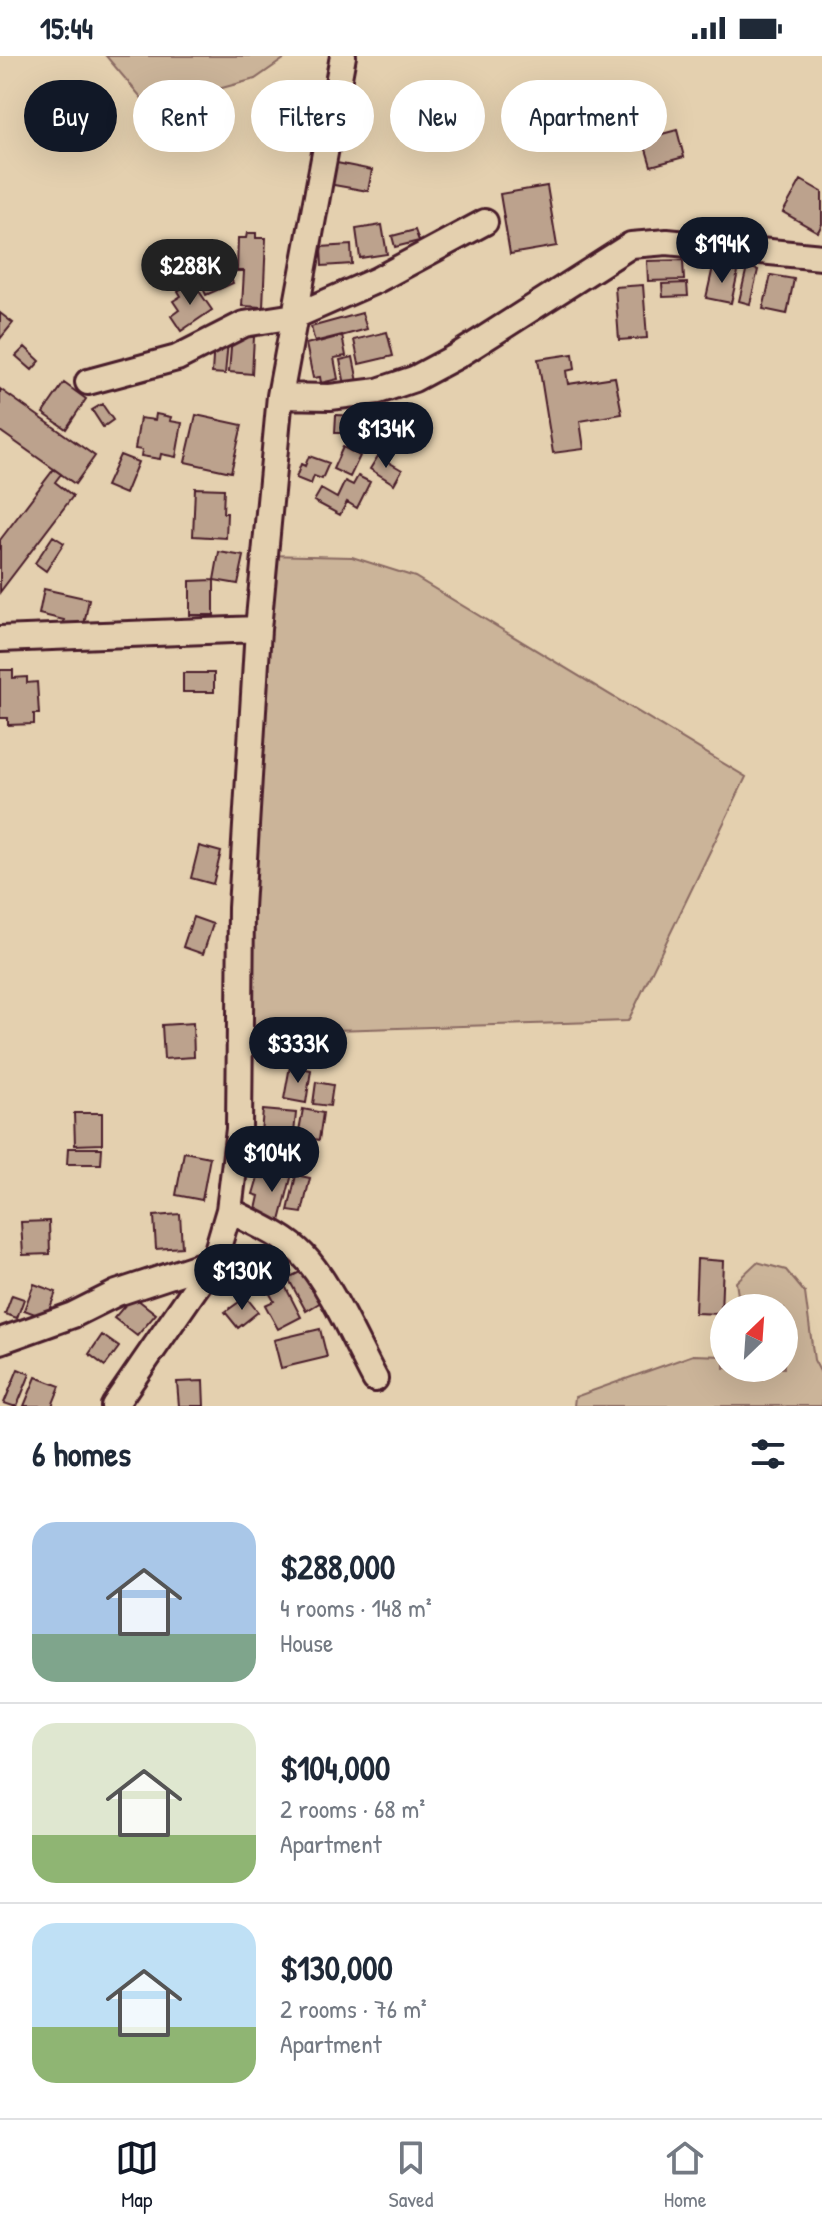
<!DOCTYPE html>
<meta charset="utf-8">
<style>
:root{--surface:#fff;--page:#f6f6f7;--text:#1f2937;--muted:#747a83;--line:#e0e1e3;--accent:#111827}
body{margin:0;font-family:"Patrick Hand",sans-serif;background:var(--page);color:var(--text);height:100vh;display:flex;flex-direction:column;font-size:30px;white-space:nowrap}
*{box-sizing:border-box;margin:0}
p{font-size:26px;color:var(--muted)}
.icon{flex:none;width:44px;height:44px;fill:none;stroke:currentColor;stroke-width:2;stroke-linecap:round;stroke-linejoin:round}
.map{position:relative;height:1350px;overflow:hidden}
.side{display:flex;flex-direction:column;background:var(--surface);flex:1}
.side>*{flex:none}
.guide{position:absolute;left:24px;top:24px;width:774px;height:72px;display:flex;gap:16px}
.needle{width:52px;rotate:25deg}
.controls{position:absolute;left:710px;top:1238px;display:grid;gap:16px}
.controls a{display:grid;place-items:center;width:88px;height:88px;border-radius:50%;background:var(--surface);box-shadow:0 8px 32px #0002;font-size:40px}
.price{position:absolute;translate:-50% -68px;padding:0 18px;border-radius:28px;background:var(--accent);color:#fff;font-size:26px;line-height:52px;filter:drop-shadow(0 2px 4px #0008)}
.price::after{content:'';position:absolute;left:50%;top:48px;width:24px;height:18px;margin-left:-12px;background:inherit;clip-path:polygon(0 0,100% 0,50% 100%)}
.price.active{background:#222;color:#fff}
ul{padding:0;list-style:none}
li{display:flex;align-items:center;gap:24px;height:200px;padding:0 32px}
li+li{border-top:2px solid var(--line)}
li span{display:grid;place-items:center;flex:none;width:224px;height:160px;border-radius:24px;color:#555}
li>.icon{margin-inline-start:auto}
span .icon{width:96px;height:96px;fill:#fffc;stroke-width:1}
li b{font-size:34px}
h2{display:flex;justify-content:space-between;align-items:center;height:96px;padding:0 32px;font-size:34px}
.pill{padding:0 28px;border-radius:36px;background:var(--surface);box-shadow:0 8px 32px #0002;font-size:28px;line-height:72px}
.pill.active{background:var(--accent);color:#fff}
.status{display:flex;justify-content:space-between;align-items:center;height:56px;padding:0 40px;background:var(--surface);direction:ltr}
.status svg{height:22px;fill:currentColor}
.tabs{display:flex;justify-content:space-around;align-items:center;height:112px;border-top:2px solid var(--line);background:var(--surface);font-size:22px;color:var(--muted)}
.tabs a{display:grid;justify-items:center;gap:4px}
.tabs .active{color:var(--accent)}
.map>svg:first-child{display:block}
</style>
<div class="status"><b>15:44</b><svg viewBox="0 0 49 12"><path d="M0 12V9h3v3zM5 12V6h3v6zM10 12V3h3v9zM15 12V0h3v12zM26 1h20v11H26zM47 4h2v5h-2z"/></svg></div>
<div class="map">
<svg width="822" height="1350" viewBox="0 0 822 1350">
<rect width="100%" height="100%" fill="#e4d0af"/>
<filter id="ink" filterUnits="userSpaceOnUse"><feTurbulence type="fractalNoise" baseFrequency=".0125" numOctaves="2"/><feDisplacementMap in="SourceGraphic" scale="16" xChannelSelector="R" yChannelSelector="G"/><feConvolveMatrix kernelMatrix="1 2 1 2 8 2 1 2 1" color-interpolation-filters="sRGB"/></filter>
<g filter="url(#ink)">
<path fill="#cbb499" stroke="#8a6a62" stroke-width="2" d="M106,0H288L255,23L174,45L145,46Z
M265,499L352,501L415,521L746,721L628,965L240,977Z
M757,1206L786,1214L805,1237L814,1304L822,1319V1350H574L575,1341L693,1299L724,1300V1312H784V1252H740L736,1226Z"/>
<path fill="#bca28d" stroke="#4a1f2b" stroke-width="2" d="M677,74L684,101L651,110L643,83Z
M332,106L372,114L368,135L328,128Z
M801,124L822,136V168L818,176L783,156Z
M547,130L557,190L510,198L500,138Z
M382,169L387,198L360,202L356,173Z
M415,174L419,185L395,191L392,180Z
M247,177H256V182H266L263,251L242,250L244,215H237L238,182H246Z
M351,189L352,208L322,210L321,191Z
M683,204L684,224L648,225L647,205Z
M224,207L233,227L206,239L197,219Z
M713,211L738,216L731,247L706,242Z
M747,211L758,214L750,248L739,245Z
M771,219L794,223L787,258L763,253Z
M192,225L212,254L181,275L171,260L179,254L173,245L181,240L178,235Z
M687,227L688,240L663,241L662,228Z
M643,229L647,282L619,284L615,231Z
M0,257L13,267L0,283Z
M362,257L367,273L315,287L311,271Z
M387,276L393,300L359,308L354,284Z
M232,279L254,281L252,318L229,316Z
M342,279L346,300L334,302L338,323L321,327L320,321L313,322L306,288Z
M214,285L228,286L225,318L212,317Z
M25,291L40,305L32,314L16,300Z
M573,298L575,313L566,315L568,328L615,321L622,358L580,365L584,393L553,397L538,303Z
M353,301L358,326L345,329L340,304Z
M64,327L86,343L66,373L43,357Z
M0,333L95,400L75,428L0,375Z
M102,348L113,364L103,371L92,354Z
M156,358L171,361L170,365L182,367L176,401L161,398L160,403L141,400L142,394L135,393L140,362L155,364Z
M196,359L242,369L231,416L185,406Z
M336,359L358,360V377H335Z
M343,391L360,400L350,421L333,413Z
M120,399L138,406L125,438L106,430Z
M309,400L329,407L322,423L314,420L311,428L296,422L301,408L305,410Z
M378,400L402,414L394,428L370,413Z
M54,413L61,418L55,426L73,440L0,536V484Z
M358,420L370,426L357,452L347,446L340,459L314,445L321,433L337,442L345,425L353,429Z
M195,432L224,433L223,457H227L226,482L193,480Z
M53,480L64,487L46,515L35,507Z
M219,496L244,500L238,528L214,524Z
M214,524V559H190V525Z
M44,533L89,543L83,574L63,570L64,564L39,558Z
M0,614H13V622L27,621V627L37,626L39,658H34V668L8,669V662H0Z
M183,617H214V636H183Z
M199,790L221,796L213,828L191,822Z
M193,861L213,868L203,898L183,891Z
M193,967L194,1001L164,1003L162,969Z
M290,1010L311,1014L306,1047L284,1043Z
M316,1026L333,1029L330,1050L313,1048Z
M303,1053L323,1057L319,1084L298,1080Z
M263,1054L296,1057L292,1098L268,1095L269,1077H261Z
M74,1057H102V1088L75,1089Z
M68,1092H102L101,1108H67Z
M184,1096L210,1101L202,1144L176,1139Z
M268,1112L292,1118L280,1165L255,1158L259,1140L253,1138L258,1121L265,1122Z
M296,1119L310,1122L302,1157L288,1155Z
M180,1158L182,1191L156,1193L154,1160Z
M49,1165L50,1198L23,1199L21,1166Z
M262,1192L276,1216L257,1226L244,1203Z
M697,1203L723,1205L721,1258L695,1257Z
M304,1214L321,1246L306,1255L288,1222Z
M282,1224L301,1261L278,1273L265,1249L274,1245L266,1231Z
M34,1228L56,1236L46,1262L24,1254Z
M12,1239L24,1243L17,1262L5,1258Z
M133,1240L156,1258L137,1280L114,1262Z
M246,1241L258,1256L238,1272L225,1256Z
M320,1273L327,1301L281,1312L274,1284Z
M102,1279L119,1291L105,1310L89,1298Z
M18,1313L30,1318L17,1350H13L4,1347Z
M36,1321L60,1330L52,1350H24Z
M203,1325L204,1350H179L177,1326Z"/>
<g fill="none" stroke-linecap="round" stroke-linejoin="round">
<g stroke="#4a1f2b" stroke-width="30">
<path id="street" d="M88,326L177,302L244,268L295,260L377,224L485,166
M280,340L330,341L378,335L414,323L457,300L631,189L667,186L822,201
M0,583L258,573
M229,1154C253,1167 284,1179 303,1199C330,1227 356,1288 375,1323
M0,1285L73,1259L117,1237L214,1205
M114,1350L214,1205L229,1154L239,1073L241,852L258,573L280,340L343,0"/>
</g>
<use href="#street" stroke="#e4d0af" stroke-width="24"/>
</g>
</g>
</svg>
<div class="controls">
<a><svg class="needle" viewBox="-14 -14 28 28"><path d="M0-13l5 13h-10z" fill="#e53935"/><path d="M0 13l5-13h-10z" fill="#747a83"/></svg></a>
</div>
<b class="price" style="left:722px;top:229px">$194K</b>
<b class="price active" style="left:190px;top:251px">$288K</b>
<b class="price" style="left:386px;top:414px">$134K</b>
<b class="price" style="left:298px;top:1029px">$333K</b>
<b class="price" style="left:272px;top:1138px">$104K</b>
<b class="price" style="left:242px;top:1256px">$130K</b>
<div class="guide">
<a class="pill active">Buy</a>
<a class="pill">Rent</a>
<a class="pill">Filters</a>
<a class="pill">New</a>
<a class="pill">Apartment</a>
</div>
</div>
<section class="side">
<h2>6 homes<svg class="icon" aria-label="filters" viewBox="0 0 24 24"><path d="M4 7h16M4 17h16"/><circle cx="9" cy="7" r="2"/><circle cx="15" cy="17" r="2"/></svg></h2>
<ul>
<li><span style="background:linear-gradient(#a9c7e8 70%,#7fa58c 0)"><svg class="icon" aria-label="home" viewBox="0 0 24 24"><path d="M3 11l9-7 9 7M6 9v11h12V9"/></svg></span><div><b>$288,000</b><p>4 rooms · 148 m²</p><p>House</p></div></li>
<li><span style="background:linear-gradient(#dfe7d0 70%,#8fb573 0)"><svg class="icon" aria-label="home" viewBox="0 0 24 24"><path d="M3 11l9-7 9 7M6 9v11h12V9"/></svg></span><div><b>$104,000</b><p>2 rooms · 68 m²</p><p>Apartment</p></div></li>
<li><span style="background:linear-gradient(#bfe0f5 65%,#8fb573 0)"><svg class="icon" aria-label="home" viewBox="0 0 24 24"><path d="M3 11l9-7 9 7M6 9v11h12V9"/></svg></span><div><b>$130,000</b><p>2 rooms · 76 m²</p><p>Apartment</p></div></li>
</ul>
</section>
<nav class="tabs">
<a class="active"><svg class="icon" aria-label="map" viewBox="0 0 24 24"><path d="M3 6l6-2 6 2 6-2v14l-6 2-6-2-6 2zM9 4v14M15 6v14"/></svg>Map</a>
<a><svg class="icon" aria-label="saved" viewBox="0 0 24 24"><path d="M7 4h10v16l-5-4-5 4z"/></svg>Saved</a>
<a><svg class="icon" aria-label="home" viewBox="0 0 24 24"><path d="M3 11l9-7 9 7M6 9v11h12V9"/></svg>Home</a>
</nav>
